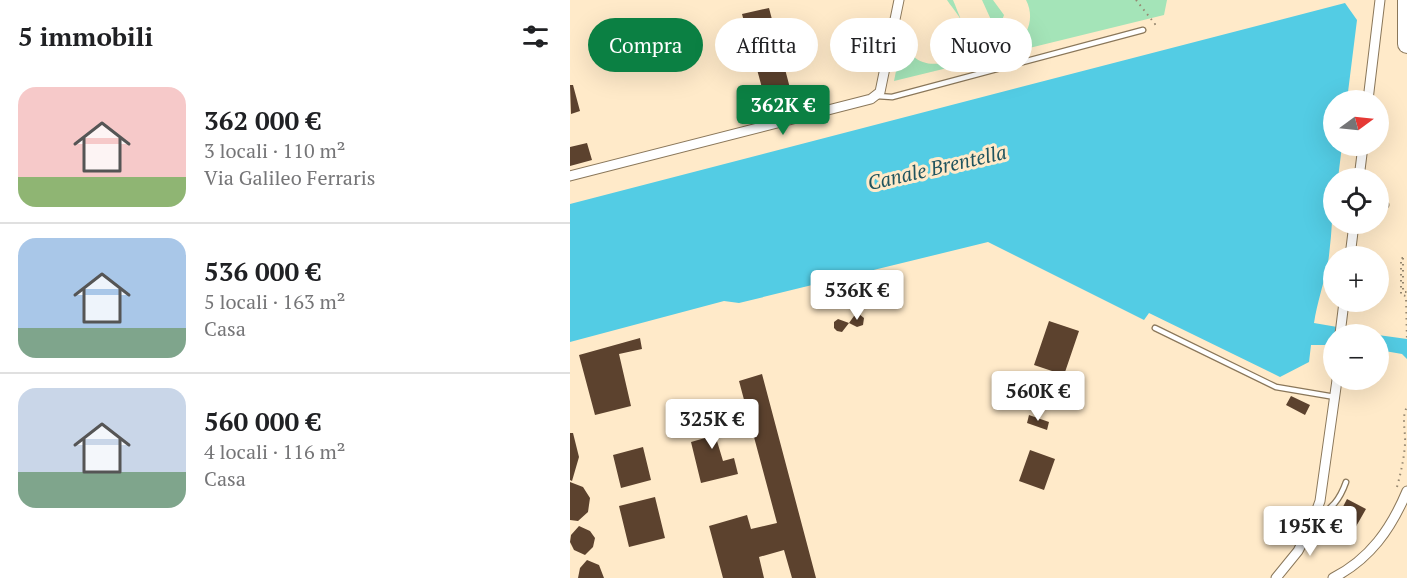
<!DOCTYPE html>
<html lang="it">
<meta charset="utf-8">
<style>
:root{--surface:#fff;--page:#f6f6f6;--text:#202124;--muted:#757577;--line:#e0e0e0;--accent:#0b8043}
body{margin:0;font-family:"PT Serif",serif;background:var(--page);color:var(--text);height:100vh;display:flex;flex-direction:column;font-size:22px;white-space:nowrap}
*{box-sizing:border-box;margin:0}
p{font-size:20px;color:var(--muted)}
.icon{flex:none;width:33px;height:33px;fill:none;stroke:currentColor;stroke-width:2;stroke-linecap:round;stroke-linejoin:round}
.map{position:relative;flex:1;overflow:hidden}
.details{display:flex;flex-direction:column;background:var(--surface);width:570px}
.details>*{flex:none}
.top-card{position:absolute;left:18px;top:18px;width:570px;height:54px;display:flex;gap:12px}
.needle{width:39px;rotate:75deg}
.buttons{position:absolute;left:753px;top:90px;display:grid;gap:12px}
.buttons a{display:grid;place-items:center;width:66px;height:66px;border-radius:50%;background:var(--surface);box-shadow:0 6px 24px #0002;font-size:30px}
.price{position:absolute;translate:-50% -51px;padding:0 14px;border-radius:6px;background:#fff;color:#222;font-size:20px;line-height:39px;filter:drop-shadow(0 2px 3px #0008)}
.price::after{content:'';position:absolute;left:50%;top:36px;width:18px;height:14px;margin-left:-9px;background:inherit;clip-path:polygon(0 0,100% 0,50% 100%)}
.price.selected{background:var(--accent);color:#fff}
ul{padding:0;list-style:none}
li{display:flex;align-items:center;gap:18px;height:150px;padding:0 18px}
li+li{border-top:2px solid var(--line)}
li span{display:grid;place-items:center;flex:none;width:168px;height:120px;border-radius:18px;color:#555}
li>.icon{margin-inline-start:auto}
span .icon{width:72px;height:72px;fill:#fffc;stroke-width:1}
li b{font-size:26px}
h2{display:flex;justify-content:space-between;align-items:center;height:72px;padding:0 18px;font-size:26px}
.chip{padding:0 21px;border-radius:27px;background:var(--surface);box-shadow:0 6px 24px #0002;font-size:21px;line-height:54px}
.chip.selected{background:var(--accent);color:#fff}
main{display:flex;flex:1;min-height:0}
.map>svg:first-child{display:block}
</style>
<main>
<section class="details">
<h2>5 immobili<svg class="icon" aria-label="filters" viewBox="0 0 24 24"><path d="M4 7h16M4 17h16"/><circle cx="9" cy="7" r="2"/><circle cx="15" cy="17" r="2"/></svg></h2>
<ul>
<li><span style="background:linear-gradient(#f6c9c9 75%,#8fb573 0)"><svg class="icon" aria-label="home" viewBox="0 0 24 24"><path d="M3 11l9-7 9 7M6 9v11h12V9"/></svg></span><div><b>362 000 €</b><p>3 locali · 110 m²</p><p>Via Galileo Ferraris</p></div></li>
<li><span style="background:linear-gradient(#a9c7e8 75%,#7fa58c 0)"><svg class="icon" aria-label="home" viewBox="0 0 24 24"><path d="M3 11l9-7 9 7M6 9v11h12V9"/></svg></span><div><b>536 000 €</b><p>5 locali · 163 m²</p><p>Casa</p></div></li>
<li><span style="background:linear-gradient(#c9d6e8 70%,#7fa58c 0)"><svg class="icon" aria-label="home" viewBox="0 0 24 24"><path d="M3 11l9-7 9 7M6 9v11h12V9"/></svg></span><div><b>560 000 €</b><p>4 locali · 116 m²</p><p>Casa</p></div></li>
</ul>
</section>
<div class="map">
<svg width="837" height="578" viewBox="0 0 837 578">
<rect width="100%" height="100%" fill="#ffeac9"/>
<path fill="#a4e4b8" d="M377,0H383C389,14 394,31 405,42C433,67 473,33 456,0H597L594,15L324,81L334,32C333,78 402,72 394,28C392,18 383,9 377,0Z
M412,0H423L434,15L431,23L422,22Z"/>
<path fill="#53cce4" d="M775,3L787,20L777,100H764V146H772L768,178H764C763,207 762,235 758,263C754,283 747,303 744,323L808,334H764L763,345H741L739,362L710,377L579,313L574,320L418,242L169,303L154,301L0,342V204Z
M808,335L837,339V359L832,354L809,350Z"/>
<path fill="#5c422e" d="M199,8L221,92L195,99L172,14Z
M0,85H3L10,111L1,114Z
M17,143L22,160L0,166V147Z
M289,314L294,318L293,325L287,327L279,323L284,316Z
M268,319L279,323L272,332L267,331L264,328V322Z
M479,321L509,331L494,375L464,365Z
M70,338L72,349L49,354L61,406L25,415L9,355Z
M192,374L246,578H222L214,550L189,557L194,578H153L139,526L177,515L181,529L207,523L169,381Z
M721,396L740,405L735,415L716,405Z
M154,410L159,427L144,431L153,461L164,458L168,474L131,483L121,442L135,438L129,416Z
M459,415L479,422L477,430L457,423Z
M0,433H3L9,457L2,481L0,480Z
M73,447L81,480L51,488L43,455Z
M460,450L485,459L474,490L449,481Z
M0,482L13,487L20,498L18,512L8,521L0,520Z
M85,497L95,538L59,547L49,506Z
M777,499L796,509L780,537L762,528Z
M9,526L20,531L25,538L23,547L15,555L4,550L0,542L1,535Z
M17,560L29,565L34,578H8L10,568Z"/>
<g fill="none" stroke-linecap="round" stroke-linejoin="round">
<g stroke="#8a775a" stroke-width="7">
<path id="lane" d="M307,96L322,97L573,30
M808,204L816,205
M585,328L706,387L765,397
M745,517C762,510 770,499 776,482"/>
</g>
<g stroke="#8a775a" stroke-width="11">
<path id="street" d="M798,100L810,0
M0,176L301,99L310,92L329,0
M789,178L793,146
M780,256L784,224
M770,334L774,302
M706,578L728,551L741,526L750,501L767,380
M763,578C800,559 821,529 837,491"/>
</g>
<g stroke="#8a775a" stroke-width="20">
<path id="highway" d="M837,0V44"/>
</g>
<path stroke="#958770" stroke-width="2" stroke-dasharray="1.5 4.5" stroke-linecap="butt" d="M566,0L585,24L580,26
M833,258H831V295L836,296L837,342
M833,258V292H837
M827,487C831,472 834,459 835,444C836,432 831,417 837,407"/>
<use href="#lane" stroke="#fff" stroke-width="4.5"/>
<use href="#street" stroke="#fff" stroke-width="9"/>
<use href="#highway" stroke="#fff" stroke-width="18"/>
</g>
<g text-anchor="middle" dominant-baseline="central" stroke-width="6" stroke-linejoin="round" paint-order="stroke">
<g font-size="20" font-style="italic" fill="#20545e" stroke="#ffeac9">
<text transform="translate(367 167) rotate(-13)">Canale Brentella</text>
</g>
</g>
</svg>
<div class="buttons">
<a><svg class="needle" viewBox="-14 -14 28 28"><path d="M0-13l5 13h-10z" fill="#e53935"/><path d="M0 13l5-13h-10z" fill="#757577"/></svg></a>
<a><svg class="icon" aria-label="locate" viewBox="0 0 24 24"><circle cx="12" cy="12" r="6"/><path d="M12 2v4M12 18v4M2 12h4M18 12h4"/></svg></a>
<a>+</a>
<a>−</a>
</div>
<b class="price selected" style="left:213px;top:136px">362K €</b>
<b class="price" style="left:287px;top:321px">536K €</b>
<b class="price" style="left:468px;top:422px">560K €</b>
<b class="price" style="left:142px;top:450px">325K €</b>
<b class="price" style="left:740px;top:557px">195K €</b>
<div class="top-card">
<a class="chip selected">Compra</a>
<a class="chip">Affitta</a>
<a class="chip">Filtri</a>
<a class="chip">Nuovo</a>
</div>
</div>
</main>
